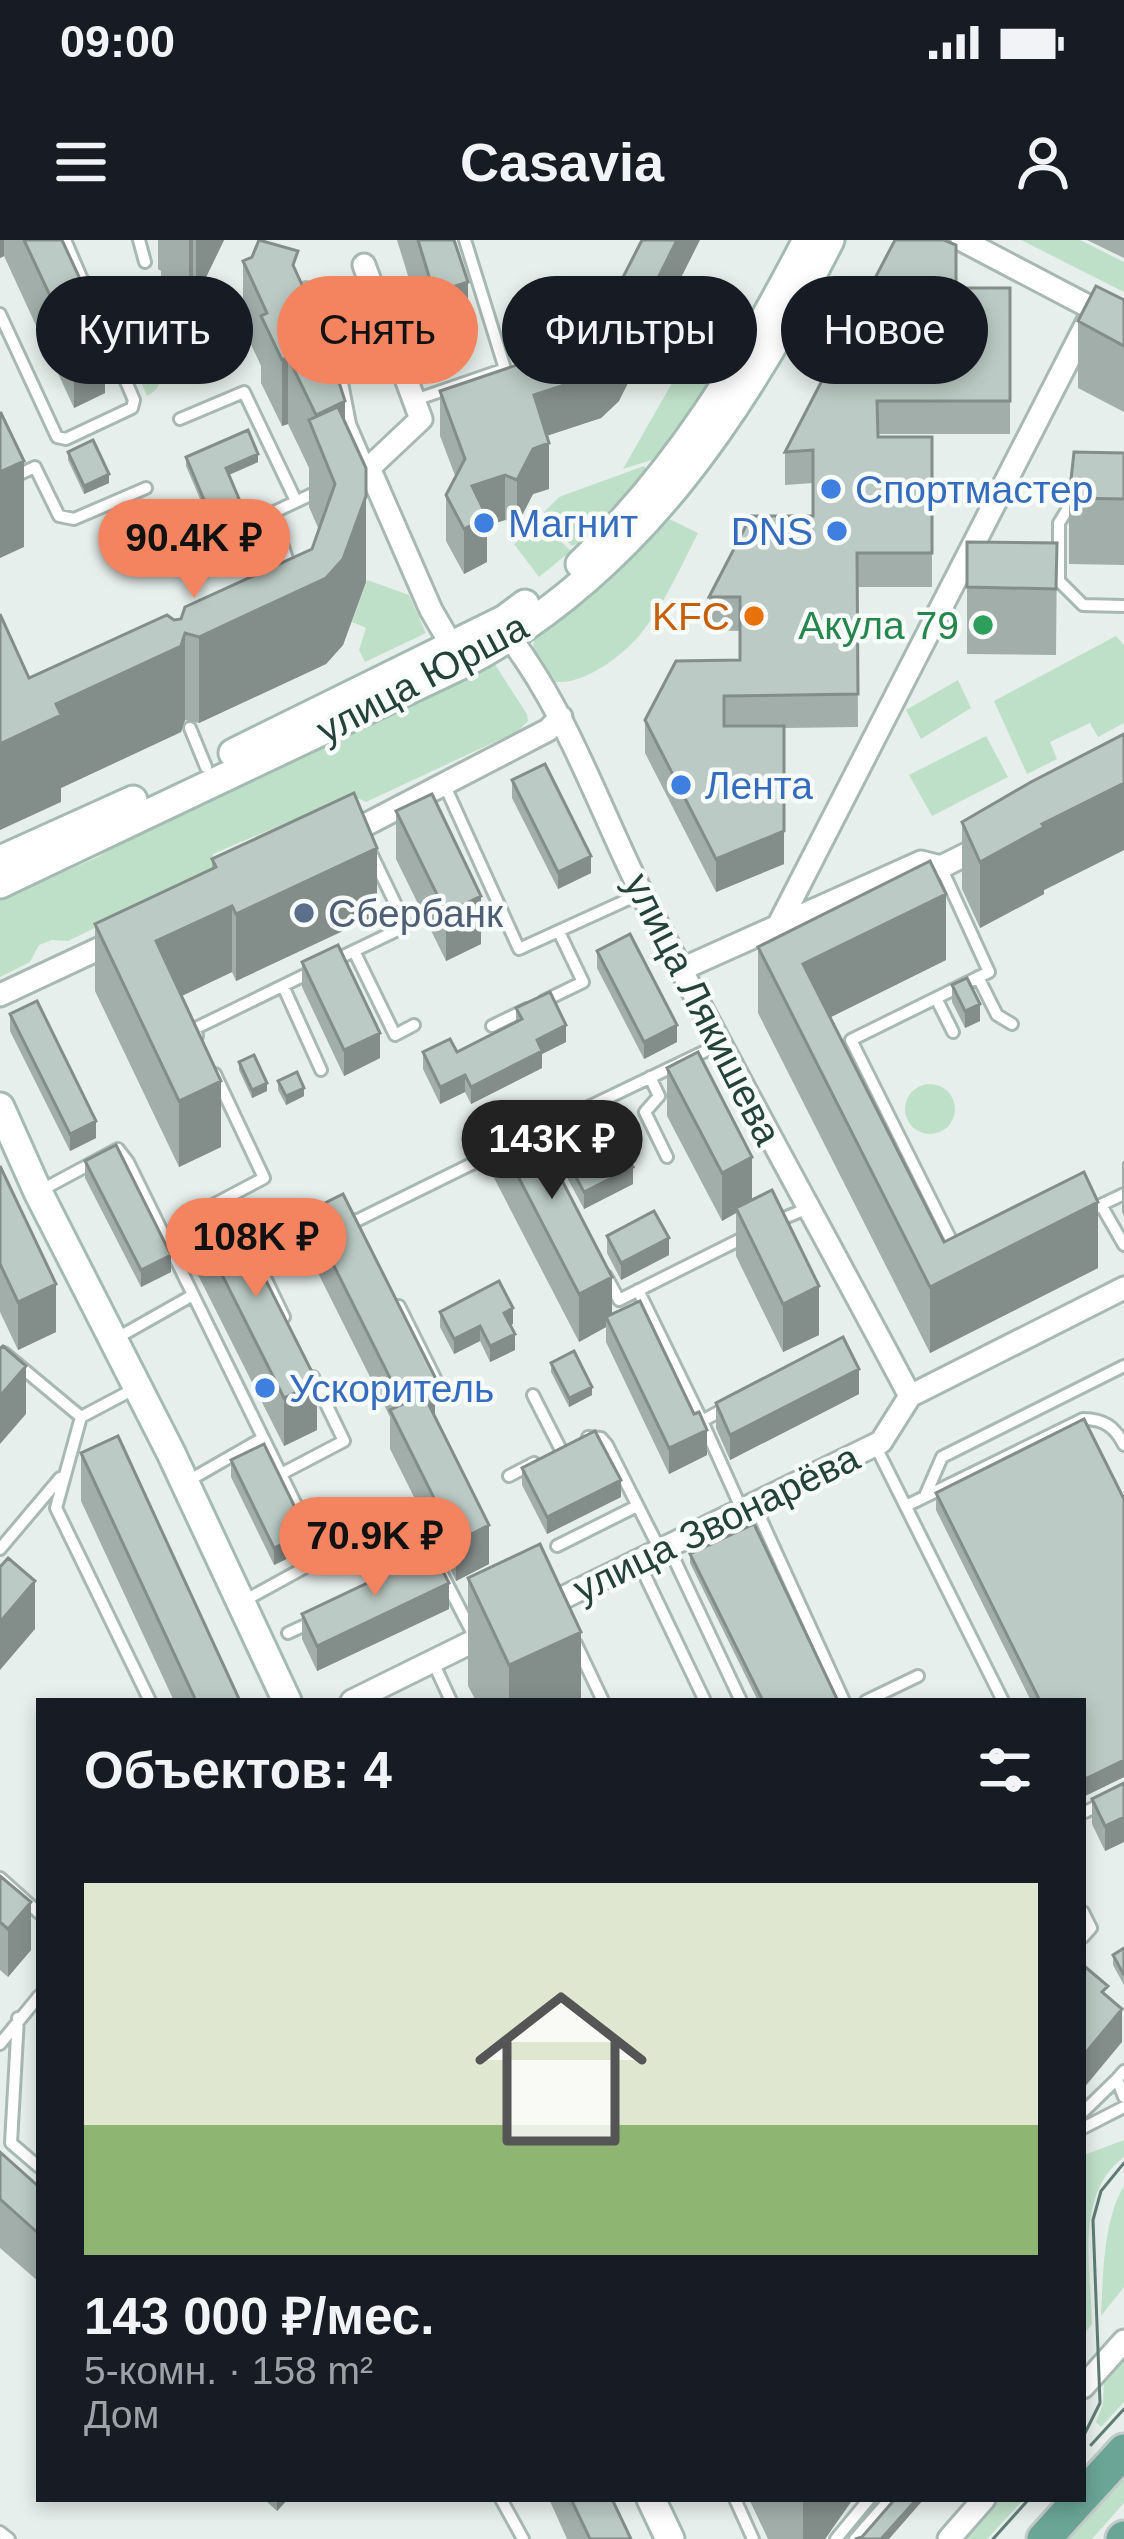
<!DOCTYPE html>
<html lang="ru">
<meta charset="utf-8">
<style>
:root{--surface:#171b24;--page:#20242c;--text:#f1f3f6;--muted:#9ea1a6;--line:#363941;--accent:#f4845f}
body{margin:0;font-family:Helvetica,sans-serif;background:var(--page);color:var(--text);height:100vh;display:flex;flex-direction:column;font-size:45px;white-space:nowrap}
*{box-sizing:border-box;margin:0}
p{font-size:39px;color:var(--muted)}
.icon{flex:none;width:66px;height:66px;fill:none;stroke:currentColor;stroke-width:2;stroke-linecap:round;stroke-linejoin:round}
.map{position:relative;flex:1;overflow:hidden}
.drawer{position:absolute;left:36px;top:1458px;width:1050px;height:804px;display:flex;flex-direction:column;background:var(--surface);border-radius:0px;box-shadow:0 6px 18px #0003}
.drawer>*{flex:none}
.banner{position:absolute;left:36px;top:36px;width:1053px;height:108px;display:flex;gap:24px}
.price{position:absolute;translate:-50% -102px;padding:0 27px;border-radius:42px;background:var(--accent);color:#111;font-size:39px;line-height:78px;filter:drop-shadow(0 3px 6px #0008)}
.price::after{content:'';position:absolute;left:50%;top:72px;width:36px;height:27px;margin-left:-18px;background:inherit;clip-path:polygon(0 0,100% 0,50% 100%)}
.price.active{background:#222;color:#fff}
ul{padding:0;list-style:none}
li{display:grid;align-content:center;gap:24px;height:636px;padding:0 48px}
li+li{border-top:3px solid var(--line)}
li span{display:grid;place-items:center;height:372px;border-radius:0px;color:#555}
li>.icon{margin-inline-start:auto}
span .icon{width:216px;height:216px;fill:#fffc;stroke-width:1}
li b{font-size:51px}
h2{display:flex;justify-content:space-between;align-items:center;height:144px;padding:0 48px;font-size:51px}
.tag{padding:0 42px;border-radius:54px;background:var(--surface);box-shadow:0 6px 18px #0003;font-size:42px;line-height:108px}
.tag.active{background:var(--accent);color:#111}
.status{display:flex;justify-content:space-between;align-items:center;height:84px;padding:0 60px;background:var(--surface);direction:ltr}
.status svg{height:33px;fill:currentColor}
header{display:flex;justify-content:space-between;align-items:center;height:156px;padding:0 48px;background:var(--surface);font-size:54px;font-weight:700}
.map>svg:first-child{display:block}
</style>
<div class="status"><b>09:00</b><svg viewBox="0 0 49 12"><path d="M0 12V9h3v3zM5 12V6h3v6zM10 12V3h3v9zM15 12V0h3v12zM26 1h20v11H26zM47 4h2v5h-2z"/></svg></div>
<header><svg class="icon" aria-label="menu" viewBox="0 0 24 24"><path d="M4 6h16M4 12h16M4 18h16"/></svg>Casavia<svg class="icon" aria-label="person" viewBox="0 0 24 24"><circle cx="12" cy="8" r="4"/><path d="M4 21q1-7 8-7t8 7"/></svg></header>
<div class="map">
<svg width="1124" height="2299" viewBox="0 0 1124 2299">
<rect width="100%" height="100%" fill="#e6efeb"/>
<path fill="#bfe0c8" d="M1021,0H1080L1124,22V52Z
M129,68L184,97L156,150L147,156L127,110L133,100L121,94L113,77Z
M712,73L741,92L740,99L661,217L623,229Z
M644,226L647,230L581,302L572,306L545,280L544,272L559,257Z
M665,277L698,293C681,326 665,363 642,392C615,428 527,482 534,396L589,357Z
M542,283L571,311L539,337L514,304Z
M367,340L409,355L426,393L365,422L359,410L366,388L352,382Z
M1116,396L1124,405V483L1098,497L1090,483L1050,502L1057,519L1027,534L994,461Z
M494,423L527,474L528,481L518,491L366,562L351,555L213,614L212,631L68,701L52,700L39,705L30,722L0,737V660L98,617L146,585Z
M958,440L971,468L921,499L906,470Z
M986,496L1008,537L932,576L909,535Z
M905 869a25 25 0 1 1 50 0a25 25 0 1 1-50 0Z
M384,1281L397,1310L362,1325L350,1296Z
M1124,1900V1917C1074,1954 1091,2029 1092,2084L1083,2095L1084,1915Z
M1124,1946V2047L1101,2076C1103,2037 1103,1980 1124,1946Z
M1124,2119V2162L1101,2187L1096,2182L1103,2164L1104,2141Z
M1124,2235V2263L1092,2299H1066Z
M994,2259H1024L987,2299H958Z"/>
<g fill="none" stroke-linecap="round" stroke-linejoin="round">
<g stroke="#a8b8b2" stroke-width="16">
<path id="service" d="M139,0L145,22
M306,48L337,117L350,184L368,226
M0,74L57,197L66,199L132,168L134,160L65,0
M415,160L505,129L465,0
M180,179L244,152L296,261
M0,243L35,227L59,276L74,279L146,248
M1075,257L1059,283V341L1083,365L1124,366
M292,334L272,273L321,250
M190,488L206,527
M445,546L519,709L642,653
M941,627L989,732L851,800L953,1004
M354,711L395,795L414,785
M333,721L406,686L371,613
M978,737L997,775L1012,784
M283,746L321,830
M936,758L953,792
M544,761L583,742L559,692
M492,786L527,769
M197,796L194,789L311,732
M650,837L659,856L645,872L667,917
M526,897L718,805
M38,952L118,909L128,922L322,1318L242,1362
M1101,965L1124,1005
M1086,972L1124,954
M194,975L264,938L215,834
M342,978L356,981L504,908
M772,983L806,969
M228,995L241,988L284,1077
M258,1022L315,992
M606,1036L619,1060L745,997
M638,1050L702,1181
M399,1066L435,1138
M117,1098L193,1055
M0,1118L4,1113L81,1177
M134,1149L81,1177L56,1268L150,1461
M533,1155L561,1210
M724,1169L702,1181L742,1270
M588,1197L601,1198L607,1205L660,1310
M875,1205L1003,1461
M281,1234L344,1201L313,1137
M509,1236L534,1223
M188,1241L263,1198
M925,1256L942,1217L1124,1126
M754,1264L844,1461
M906,1266L1083,1179C1104,1179 1115,1187 1124,1205
M557,1306L637,1266
M668,1306L741,1461
M0,1309L60,1238
M638,1321L705,1461
M442,1334L475,1398
M288,1393L312,1382
M576,1404L603,1461
M433,1422L451,1461
M866,1461L918,1436
M1085,1572L1124,1553
M0,1638L39,1673
M1083,1672L1091,1688L1083,1697
M18,1778L11,1903L39,1927
M0,1804L39,1756
M1124,1831L1117,1839L1124,1857
M1083,1872L1117,1839
M1083,1888L1124,1867
M501,2259L523,2299
M735,2259L753,2299
M0,2292L9,2299
M836,2299L869,2259
M855,2299L890,2259"/>
</g>
<g stroke="#a8b8b2" stroke-width="27">
<path id="minor" d="M962,0L1124,85
M364,25L421,179L369,228L431,370L459,418
M500,385C566,466 597,565 644,658C730,826 822,990 910,1156
M346,595L548,490L561,477
M779,684L1088,81
M682,729L921,622L941,627L985,605
M0,755L122,698
M542,1368L881,1202L910,1156L1124,1048
M352,1461L492,1392
M1083,2147L1124,2101
M949,2299L984,2259"/>
</g>
<g stroke="#a4bbb3" stroke-width="33">
<path id="secondary" d="M580,324C678,232 746,118 807,0
M233,513L505,379L525,364
M0,620L133,560
M0,644L463,424C637,333 744,171 830,0
M0,867L38,952L171,1213L287,1461
M651,2259L670,2299"/>
</g>
<g stroke="#c2cac8" stroke-width="39">
<path id="primary" d="M1083,2256L1124,2211
M1044,2299L1080,2259
M1123,2299L1124,2298"/>
</g>
<use href="#service" stroke="#fff" stroke-width="10"/>
<use href="#minor" stroke="#fff" stroke-width="21"/>
<use href="#secondary" stroke="#fff" stroke-width="27"/>
<use href="#primary" stroke="#6aa596" stroke-width="33"/>
<path stroke="#5f7d75" stroke-width="3" d="M1083,2197L1100,2163L1093,1980L1101,1951L1124,1923
M1091,2205L1124,2169
M993,2299L1029,2259"/>
</g>
<path fill="#a1aea9" d="M0,0H62L105,153L74,168L4,16L0,18Z
M158,0H224L196,58L193,56L189,64L161,49V31L158,29Z
M397,0H454L468,109L434,120Z
M1087,0H1124V18Z
M243,21L298,35L341,149L366,342L343,405L326,424L199,483L185,480L181,492L61,548V562L29,438L174,380L181,379L312,309L319,290L309,267V228L288,184L282,186L261,143V126L243,87Z
M956,48H1010V194H878V197H932V347H857L858,487L784,488V624L716,652L645,513V480L740,420V391L709,390V357L813,276V243L785,245V212L901,126V97L862,96V63Z
M1124,60V172L1078,148V81Z
M440,151L619,161L601,178L546,196L549,249L533,254L517,285L505,280L487,286V322L464,334L446,301V255L456,238L440,196Z
M68,212L109,243L84,254L68,220Z
M1124,213V325L1069,324V258Z
M186,217L258,222L229,235L242,275L212,287L186,226Z
M967,302L1057,303L1056,415L967,414Z
M1124,494V610L1044,650V654L980,688L962,649V582Z
M512,540L591,633L558,649L512,558Z
M396,571L481,704L446,721L396,619Z
M212,619L377,675L236,741L232,732L182,756L221,907L179,927L95,751V684L212,629Z
M758,707L946,720L830,777L944,1002L1098,1028L930,1113L758,773Z
M597,711L677,802L644,819L597,728Z
M302,722L380,818L344,836L302,747Z
M952,745L980,781L965,788L952,762Z
M516,768L566,802L542,814V828L471,864L465,852L440,864L423,829V812H457L516,782Z
M10,774L96,898L70,911L10,791Z
M239,822L267,851L252,858L239,830Z
M667,828L752,960L819,1095L783,1112L736,1016V973L722,981L667,876Z
M278,841L304,856L286,865L278,850Z
M492,886L612,1074L707,1215L669,1234L606,1102V1087L579,1102L492,934Z
M563,913L633,944L584,969L563,930Z
M85,921L171,1032L141,1047L85,938Z
M1124,921V976L1122,972V922Z
M0,926L56,1092L18,1110L0,1072Z
M307,972L435,1176L489,1324L456,1341L390,1209V1177L307,1011Z
M194,979L317,1190L284,1206L194,1027Z
M607,996L669,1015L621,1040L607,1013Z
M440,1072L513,1084L510,1085L515,1110L490,1122L480,1101L454,1114L440,1087Z
M551,1123L592,1155L569,1167L551,1132Z
M859,1154L730,1220L716,1188V1163Z
M81,1213L240,1461H174L81,1261Z
M231,1220L307,1309L274,1325L231,1237Z
M522,1228L621,1257L547,1294L522,1245Z
M936,1253L1124,1259V1537L1083,1557V1461H1031L936,1270Z
M690,1314L838,1461H758L690,1323Z
M468,1338L581,1461H476L468,1446Z
M449,1369L317,1431L302,1399V1374Z
M1124,1543V1602L1105,1611L1092,1584V1559Z
M0,1636L31,1710L8,1737L0,1730Z
M1124,1708V1745L1113,1725V1715Z
M0,1912L39,1947V2042L0,2008Z
M264,2259H288L277,2271Z
M549,2259H612L631,2299H567Z
M749,2259H853L825,2299H768Z"/>
<path fill="#838d89" d="M0,0H4V16L0,18Z
M189,0H193V56L189,64Z
M196,0H224L196,58Z
M677,0H700L619,161L601,178L534,200V155L601,133Z
M468,42V109L434,120V53Z
M105,93V153L74,168V107Z
M288,117V184L282,186V120Z
M341,131V163L345,161V227L316,197V175L336,133Z
M549,203V249L533,254L517,285V240L533,209Z
M258,214V222L226,236V228Z
M24,221V307L0,318V232Z
M366,228V342L343,405L326,424L199,483V397L326,338Z
M109,234V243L84,254V246Z
M505,235V280L487,286V322L464,334V289L472,246Z
M242,266V275L212,287V279Z
M185,393V480L181,492L61,548V562L0,590V504L56,464Z
M1124,543V610L1044,650V654L980,688V622L1042,584Z
M784,591V624L716,652V619Z
M377,608V675L236,741V674Z
M591,616V633L558,649V632Z
M946,654V720L803,791V724Z
M481,656V704L446,721V673Z
M232,666V732L156,768V701Z
M980,764V781L965,788V771Z
M566,785V802L542,814V828L471,864V847L537,800Z
M677,785V802L644,819V802Z
M380,793V818L344,836V810Z
M465,835V852L440,864V847Z
M221,841V907L179,927V861Z
M267,843V851L252,858V850Z
M304,848V856L286,865V856Z
M96,881V898L70,911V894Z
M752,917V965L736,968V973L722,981V933Z
M633,927V944L584,969V952Z
M1098,962V1028L930,1113V1047Z
M669,998V1015L621,1040V1023Z
M171,1015V1032L141,1047V1030Z
M612,1037V1085L606,1077V1087L579,1102V1054Z
M56,1044V1092L18,1110V1062Z
M819,1046V1095L783,1112V1064Z
M513,1068V1084L504,1089V1073Z
M480,1086V1101L454,1114V1099Z
M515,1094V1110L490,1122V1106Z
M26,1126V1174L0,1204V1156Z
M859,1129V1154L730,1220V1195Z
M435,1137V1176L419,1145Z
M317,1142V1190L284,1206V1158Z
M592,1147V1155L569,1167V1158Z
M707,1190V1215L669,1234V1208Z
M621,1240V1257L547,1294V1277Z
M489,1285V1324L456,1341V1302Z
M307,1292V1309L274,1325V1308Z
M35,1341V1389L0,1430V1382Z
M449,1343V1369L317,1431V1406Z
M581,1392V1461H509V1425Z
M1124,1520V1537L1083,1557V1540Z
M1124,1577V1602L1105,1611V1586Z
M31,1662V1710L8,1737V1689Z
M1122,1769V1802L1083,1849V1816Z
M277,2259H288L277,2271Z
M803,2259H853L825,2299H803Z
M917,2259H924L889,2299H881Z"/>
<path fill="#bbcac4" stroke="#838d89" stroke-width="3" d="M24,0H62L105,93L74,107Z
M259,0L298,11L293,25L341,131L336,133L345,161L316,175L288,117L282,120L261,76L267,73L243,21L252,17Z
M418,0H454L468,42L434,53Z
M642,0H677L619,116L601,133L534,155L549,203L533,209L517,240L505,235L472,246L487,277L464,289L446,255L465,219L440,151L591,100Z
M895,0H944L956,5V48H1010V161H877L878,197H932V313H857L858,454L724,456V486H784V591L716,619L645,480L676,421L740,420V357H709L751,276H813V210L785,212L829,127L901,126V63H862Z
M1096,46L1124,60V106L1078,81Z
M338,167L366,228V256L343,319L326,338L199,397L185,393L181,406L56,464L61,475L0,504V374L29,438L167,375L174,380L181,379L185,367L312,309L335,244L309,180Z
M0,173H1L24,221L0,232Z
M248,190L258,214L226,228L242,266L212,279L186,217Z
M93,200L109,234L84,246L68,212Z
M1074,212L1124,213V259L1069,258Z
M967,302L1057,303L1056,349L967,347Z
M1124,494V543L1042,584L1044,587L980,622L962,582L1031,542Z
M545,524L591,616L558,632L512,540Z
M354,553L377,608L236,674L232,666L156,701L221,841L179,861L95,684L216,627L212,619Z
M432,554L481,656L446,673L396,571Z
M930,621L946,654L803,724L944,1002L1084,932L1098,962L930,1047L758,707Z
M630,694L677,785L644,802L597,711Z
M338,705L380,793L344,810L302,722Z
M967,738L980,764L965,771L952,745Z
M550,752L566,785L537,800L542,811L471,847L465,835L440,847L423,812L450,799L457,812L522,779L516,768Z
M37,761L96,881L70,894L10,774Z
M698,812L752,917L722,933L667,828Z
M254,815L267,843L252,850L239,822Z
M297,832L304,848L286,856L278,841Z
M525,869L612,1037L579,1054L492,886Z
M613,888L633,927L584,952L563,913Z
M116,905L171,1015L141,1030L85,921Z
M0,926L56,1044L18,1062L0,1024Z
M772,950L819,1046L783,1064L736,968Z
M343,954L435,1137L419,1145L489,1285L456,1302L390,1170L403,1164L307,972Z
M227,963L317,1142L284,1158L194,979Z
M654,971L669,998L621,1023L607,996Z
M499,1041L513,1068L504,1073L515,1094L490,1106L480,1086L454,1099L440,1072Z
M640,1061L694,1174L699,1172L707,1190L669,1208L606,1077Z
M843,1097L859,1129L730,1195L716,1163Z
M3,1106L26,1126L0,1156V1109Z
M574,1111L592,1147L569,1158L551,1123Z
M1084,1179L1124,1259V1520L1083,1540V1461H1040L936,1253Z
M595,1191L621,1240L547,1277L522,1228Z
M118,1196L240,1461H196L81,1213Z
M264,1204L307,1292L274,1308L231,1220Z
M754,1284L838,1461H763L690,1314Z
M540,1304L581,1392L509,1425L468,1338Z
M433,1312L449,1343L317,1406L302,1374Z
M8,1318L35,1341L0,1382V1327Z
M1124,1543V1577L1105,1586L1092,1559Z
M0,1636L31,1662L8,1689L0,1682Z
M1124,1708V1735L1113,1715Z
M1083,1725L1108,1746L1102,1752L1122,1769L1083,1816Z
M0,1912L39,1947V1994L0,1959Z
M571,2259H612L631,2299H590Z
M895,2259H917L881,2299H855L862,2297Z"/>
<g fill="#3f7fe0" stroke="#f7fbf9" stroke-width="4.5">
<circle cx="831" cy="249" r="12"/>
<circle cx="484" cy="283" r="12"/>
<circle cx="837" cy="291" r="12"/>
<circle cx="681" cy="545" r="12"/>
<circle cx="265" cy="1148" r="12"/>
</g>
<circle fill="#e8710a" stroke="#f7fbf9" stroke-width="4.5" cx="754" cy="376" r="12"/>
<circle fill="#2e9e5b" stroke="#f7fbf9" stroke-width="4.5" cx="983" cy="385" r="12"/>
<circle fill="#5c6f8a" stroke="#f7fbf9" stroke-width="4.5" cx="304" cy="673" r="12"/>
<g text-anchor="middle" dominant-baseline="central" stroke-width="9" stroke-linejoin="round" paint-order="stroke">
<g font-size="39" fill="#366cbe" stroke="#f7fbf9" text-anchor="start">
<text x="855" y="249">Спортмастер</text>
<text x="508" y="283">Магнит</text>
<text x="813" y="291" text-anchor="end">DNS</text>
<text x="705" y="545">Лента</text>
<text x="289" y="1148">Ускоритель</text>
</g>
<g font-size="39" fill="#c56008" stroke="#f7fbf9" text-anchor="end">
<text x="730" y="376">KFC</text>
</g>
<g font-size="39" fill="#27864d" stroke="#f7fbf9" text-anchor="end">
<text x="959" y="385">Акула 79</text>
</g>
<g font-size="39" fill="#24423a" stroke="#f7fbf9">
<text transform="translate(422 438) rotate(-28)">улица Юрша</text>
<text transform="translate(703 769) rotate(63)">улица Лякишева</text>
<text transform="translate(716 1283) rotate(-26)">улица Звонарёва</text>
</g>
<g font-size="39" fill="#4e5e75" stroke="#f7fbf9" text-anchor="start">
<text x="328" y="673">Сбербанк</text>
</g>
</g>
</svg>
<b class="price" style="left:194px;top:361px">90.4K ₽</b>
<b class="price active" style="left:552px;top:962px">143K ₽</b>
<b class="price" style="left:256px;top:1060px">108K ₽</b>
<b class="price" style="left:375px;top:1359px">70.9K ₽</b>
<div class="banner">
<a class="tag">Купить</a>
<a class="tag active">Снять</a>
<a class="tag">Фильтры</a>
<a class="tag">Новое</a>
</div>
<section class="drawer">
<h2>Объектов: 4<svg class="icon" aria-label="filters" viewBox="0 0 24 24"><path d="M4 7h16M4 17h16"/><circle cx="9" cy="7" r="2"/><circle cx="15" cy="17" r="2"/></svg></h2>
<ul>
<li><span style="background:linear-gradient(#dfe7d0 65%,#8fb573 0)"><svg class="icon" aria-label="home" viewBox="0 0 24 24"><path d="M3 11l9-7 9 7M6 9v11h12V9"/></svg></span><div><b>143 000 ₽/мес.</b><p>5-комн. · 158 m²</p><p>Дом</p></div></li>
</ul>
</section>
</div>
